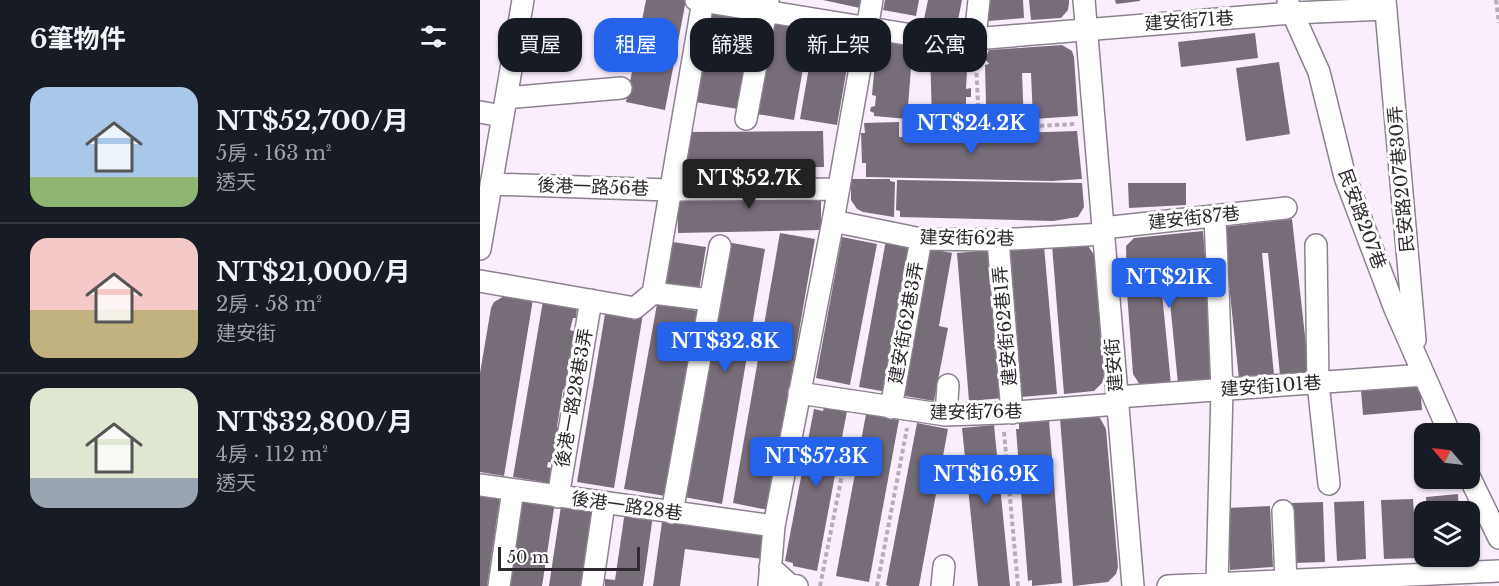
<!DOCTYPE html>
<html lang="zh-TW">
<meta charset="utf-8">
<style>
:root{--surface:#171b24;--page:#20242c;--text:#f1f3f6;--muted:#9ea1a6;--line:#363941;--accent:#2563eb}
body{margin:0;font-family:"Libre Baskerville","Noto Sans TC",serif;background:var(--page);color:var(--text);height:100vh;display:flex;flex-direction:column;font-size:22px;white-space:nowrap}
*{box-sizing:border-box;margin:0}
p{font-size:20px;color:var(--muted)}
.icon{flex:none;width:33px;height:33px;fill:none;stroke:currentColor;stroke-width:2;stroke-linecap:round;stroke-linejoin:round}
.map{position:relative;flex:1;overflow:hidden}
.panel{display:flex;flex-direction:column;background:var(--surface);width:480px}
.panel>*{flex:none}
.top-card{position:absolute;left:18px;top:18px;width:570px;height:54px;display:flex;gap:12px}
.needle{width:39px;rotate:298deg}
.fabs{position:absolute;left:934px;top:423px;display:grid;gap:12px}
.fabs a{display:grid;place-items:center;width:66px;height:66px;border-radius:12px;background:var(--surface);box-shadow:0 2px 4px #0004;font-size:30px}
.scale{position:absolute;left:18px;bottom:15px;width:142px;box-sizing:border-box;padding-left:6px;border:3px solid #2e292e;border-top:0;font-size:16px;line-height:21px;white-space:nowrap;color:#2e292e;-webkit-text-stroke:4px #fff;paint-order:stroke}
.price{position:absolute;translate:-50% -51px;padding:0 14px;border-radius:6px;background:var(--accent);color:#fff;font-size:20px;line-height:39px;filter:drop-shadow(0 2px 3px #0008)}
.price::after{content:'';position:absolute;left:50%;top:36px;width:18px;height:14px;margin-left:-9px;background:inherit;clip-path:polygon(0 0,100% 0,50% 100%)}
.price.current{background:#222;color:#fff}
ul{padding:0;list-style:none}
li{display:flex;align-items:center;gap:18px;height:150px;padding:0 30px}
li+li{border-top:2px solid var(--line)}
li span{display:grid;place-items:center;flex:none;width:168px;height:120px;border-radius:18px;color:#555}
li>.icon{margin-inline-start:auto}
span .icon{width:72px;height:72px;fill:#fffc;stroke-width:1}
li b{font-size:26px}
h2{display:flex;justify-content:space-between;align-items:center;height:72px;padding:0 30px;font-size:26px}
.chip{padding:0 21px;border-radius:18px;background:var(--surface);box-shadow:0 2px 4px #0004;font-size:21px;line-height:54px}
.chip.current{background:var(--accent);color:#fff}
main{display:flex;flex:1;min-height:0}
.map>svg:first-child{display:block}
</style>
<main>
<section class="panel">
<h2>6筆物件<svg class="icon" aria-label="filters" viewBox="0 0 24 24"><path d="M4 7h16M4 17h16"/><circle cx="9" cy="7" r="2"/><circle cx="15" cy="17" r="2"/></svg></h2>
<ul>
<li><span style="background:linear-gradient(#a9c7e8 75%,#8fb573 0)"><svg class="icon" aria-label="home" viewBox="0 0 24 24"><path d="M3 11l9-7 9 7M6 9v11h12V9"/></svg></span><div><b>NT$52,700/月</b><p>5房 · 163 m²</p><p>透天</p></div></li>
<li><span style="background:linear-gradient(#f6c9c9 60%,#c2b280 0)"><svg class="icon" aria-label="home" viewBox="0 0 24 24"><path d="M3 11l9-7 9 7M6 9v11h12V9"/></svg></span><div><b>NT$21,000/月</b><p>2房 · 58 m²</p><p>建安街</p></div></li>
<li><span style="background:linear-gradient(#dfe7d0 75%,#9aa5b1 0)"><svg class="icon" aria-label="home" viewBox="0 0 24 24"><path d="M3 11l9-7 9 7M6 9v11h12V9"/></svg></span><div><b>NT$32,800/月</b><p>4房 · 112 m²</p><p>透天</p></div></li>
</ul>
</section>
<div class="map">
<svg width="1019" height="586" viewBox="0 0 1019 586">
<rect width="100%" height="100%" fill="#faeefc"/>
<path fill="#776d79" d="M166,0H206L185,110L146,102Z
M233,0L277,3L258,109L215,102Z
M343,0H381L380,8Z
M405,0H439L436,16L403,10Z
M448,0H482L477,25L444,19Z
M508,0H543L544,18L509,21Z
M549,0H589V3L588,10L581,18L551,20Z
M635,0H660V1L636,4Z
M293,22L330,28L314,120L277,114Z
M336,27L373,33L357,125L320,119Z
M775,33L778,58L701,67L698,42Z
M404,41L433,43L427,119L394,116V113L390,111L391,107L395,106L396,96L392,95L395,62H399V54L397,53L396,48L400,43L404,44Z
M582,45L592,51L594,57L598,116L553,119L551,73H542L544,124L511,125V121L507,118L511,114L510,104H506L505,65L509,64L505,59L509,50Z
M485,52L487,57L484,62V71H487L486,89L491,88V97H486V106H492L495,112L491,115H483V118L452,119L450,53Z
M799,62L810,134L766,141L756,68Z
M419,122V137L597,131L602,179L572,181L386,177V163H382L381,133H385L384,123Z
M343,131L344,167L206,168V132Z
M371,179H410V181L415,182L414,217L383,212L377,209L371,200Z
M417,180L602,183L604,207L598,217L573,221L420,217V211L416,210Z
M648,183H706V205L649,208Z
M341,187V230L198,233L197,190Z
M812,219L829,372L800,375L788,253H782L794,375L759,379L743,227Z
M723,231L735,381L698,384L686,261L679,262L691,385H660L653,374L647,292L646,246L654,238Z
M300,233L335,239L288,510L253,503Z
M362,237L397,244L370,385L336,378Z
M406,240L434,245L407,392L379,387Z
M193,242L226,247L218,297L185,291Z
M247,242L285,249L242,504L204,497Z
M607,244L614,255L624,376L622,383L614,391L584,394L572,245Z
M564,246L577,394L541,397L529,249Z
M446,248L472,253L459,326L468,328L454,401L419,395Z
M512,250L524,398L489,401L477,253Z
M26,295L53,299L24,476L0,472V373L11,308L14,302Z
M63,301L97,307L96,318H93L90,330L98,332L97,340L93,339L86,380L92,381L90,391L83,389L77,427L83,428L81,435L77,434L74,453L79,454L77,463L68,462L67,467L71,468L69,483L33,477Z
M177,304L218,311L185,496L144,489Z
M126,308L163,314L134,488L97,482Z
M940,385L942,410L883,415L881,390Z
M344,407L367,411L337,571L313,566V563L305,561L334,409L343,411Z
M386,414L419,420L389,582L356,576Z
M614,416L620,418L626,429L638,567L636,574L628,582L593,586L580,418Z
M569,420L582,583L552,586V580L548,581L536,429H539V422Z
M437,423L468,429L439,586H409L406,585Z
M514,425L530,586H498L482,428Z
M945,441V471H944L938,442Z
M978,494L979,512H947L946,497Z
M0,495L20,497L7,586H0Z
M40,497L75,502L62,586H27Z
M933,499L937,558L904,559L901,500Z
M884,501L886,559L857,561L854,502Z
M843,502L845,562L814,563L812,503Z
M81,506L115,511L104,586H69Z
M790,506L793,567L750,570L747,508Z
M145,511L173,515L163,586H125V579L135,580Z
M183,515L287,529L283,559L205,549L200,586H173Z"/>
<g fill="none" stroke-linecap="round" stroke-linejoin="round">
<g stroke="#8c818e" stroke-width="24">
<path id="minor" d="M216,0L469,41L812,13L906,9
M604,0L653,586
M905,0L935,340
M808,3L839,72L865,177L915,309L970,434
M495,38L499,0
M26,98L141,88
M0,112L23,116
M266,119L288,0
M11,184L189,190L358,189
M735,216L742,390L737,584
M353,221L441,239L518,240L623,234
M623,228L806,208
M518,240L532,413
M836,245L838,383L849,484
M0,249L43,0
M0,281L155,308L173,293L223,1
M173,293L230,300
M319,393L466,415L522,413L638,404
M637,397L944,375
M411,408L441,239
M466,415L468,385
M990,478L1019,538
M0,485L294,526
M78,497L111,300
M803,511L806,581
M192,513L240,246
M290,567L310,585L317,586
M19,586L33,490
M112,586L124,504
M289,586L294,526L353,221L392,0
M462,586L464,566
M688,586L1019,571"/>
</g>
<path stroke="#b6acb7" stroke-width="4" stroke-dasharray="4.5 3" stroke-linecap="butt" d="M1016,0L1019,23
M496,58L499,129
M425,133L595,124
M524,432L538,586
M340,586L363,470
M397,586L427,428"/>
<use href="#minor" stroke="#fff" stroke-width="21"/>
</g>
<g text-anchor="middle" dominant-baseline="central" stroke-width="6" stroke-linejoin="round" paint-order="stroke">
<g font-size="18" fill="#2e292e" stroke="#fff">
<text transform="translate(709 21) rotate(-4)">建安街71巷</text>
<text transform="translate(921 179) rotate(-95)">民安路207巷30弄</text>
<text transform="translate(113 187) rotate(2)">後港一路56巷</text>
<text transform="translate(714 218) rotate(-6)">建安街87巷</text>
<text transform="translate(882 219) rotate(70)">民安路207巷</text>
<text transform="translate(487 238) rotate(1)">建安街62巷</text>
<text transform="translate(426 323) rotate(-80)">建安街62巷3弄</text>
<text transform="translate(525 326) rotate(-95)">建安街62巷1弄</text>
<text transform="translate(634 365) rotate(-95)">建安街</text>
<text transform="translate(791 386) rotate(-4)">建安街101巷</text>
<text transform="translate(94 398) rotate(-80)">後港一路28巷3弄</text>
<text transform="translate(496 412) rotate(-1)">建安街76巷</text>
<text transform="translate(147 506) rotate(8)">後港一路28巷</text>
</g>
</g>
</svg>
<div class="fabs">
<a><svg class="needle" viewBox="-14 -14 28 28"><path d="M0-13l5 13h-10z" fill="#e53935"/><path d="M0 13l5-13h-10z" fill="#9ea1a6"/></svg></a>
<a><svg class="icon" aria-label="layers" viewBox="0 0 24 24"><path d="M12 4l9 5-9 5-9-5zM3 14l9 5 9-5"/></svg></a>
</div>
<div class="scale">50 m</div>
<b class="price" style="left:491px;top:155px">NT$24.2K</b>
<b class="price current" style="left:269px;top:210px">NT$52.7K</b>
<b class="price" style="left:689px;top:309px">NT$21K</b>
<b class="price" style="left:245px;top:373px">NT$32.8K</b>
<b class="price" style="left:336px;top:488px">NT$57.3K</b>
<b class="price" style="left:506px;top:506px">NT$16.9K</b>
<div class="top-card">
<a class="chip">買屋</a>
<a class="chip current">租屋</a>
<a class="chip">篩選</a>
<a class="chip">新上架</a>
<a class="chip">公寓</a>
</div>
</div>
</main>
